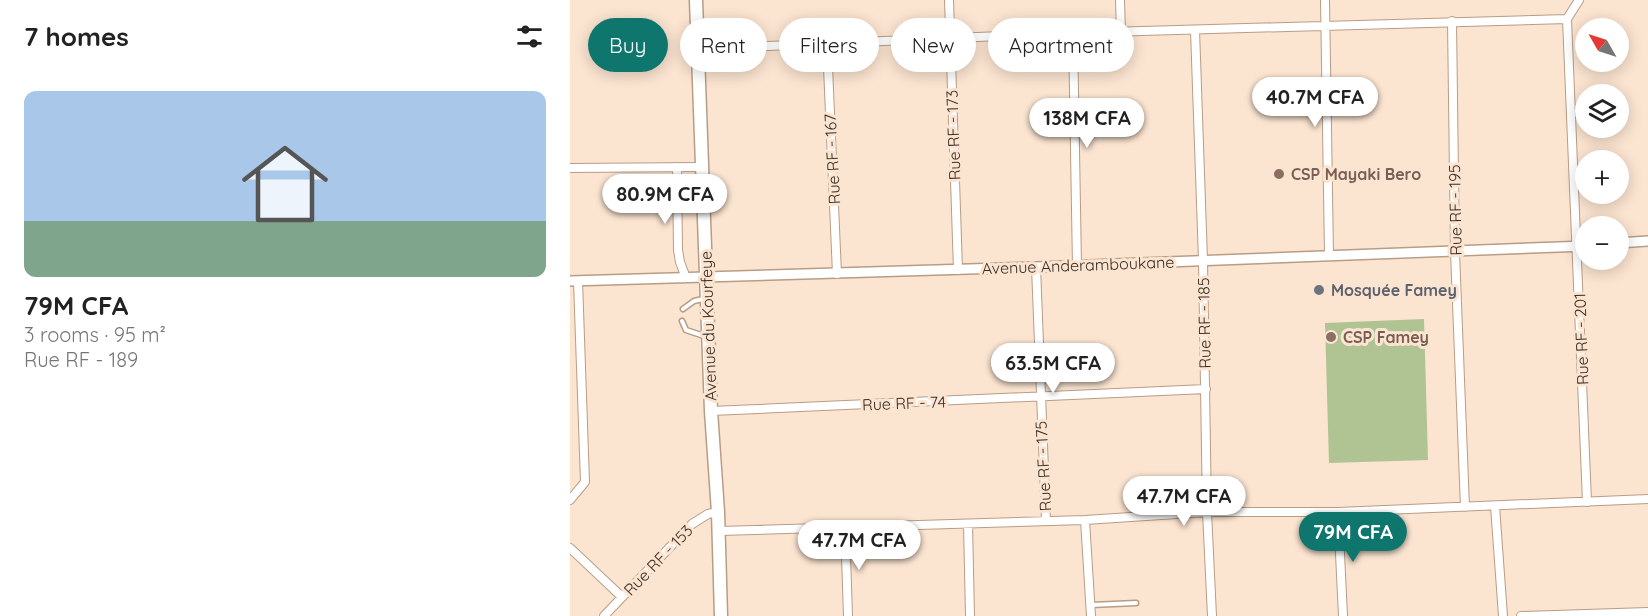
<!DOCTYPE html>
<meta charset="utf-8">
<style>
:root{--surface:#fff;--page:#f6f6f6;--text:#222;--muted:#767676;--line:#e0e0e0;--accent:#0f766e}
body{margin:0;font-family:Quicksand,sans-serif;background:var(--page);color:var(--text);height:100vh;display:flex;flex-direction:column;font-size:22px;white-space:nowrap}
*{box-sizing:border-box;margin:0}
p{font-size:20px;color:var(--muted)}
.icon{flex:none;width:33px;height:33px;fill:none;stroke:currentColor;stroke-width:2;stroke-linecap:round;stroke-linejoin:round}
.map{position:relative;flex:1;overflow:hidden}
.panel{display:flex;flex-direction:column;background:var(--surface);width:570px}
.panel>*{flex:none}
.top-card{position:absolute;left:18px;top:18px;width:570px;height:54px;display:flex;gap:12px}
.needle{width:39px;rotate:309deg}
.tools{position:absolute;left:1005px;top:18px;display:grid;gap:12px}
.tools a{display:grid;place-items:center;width:54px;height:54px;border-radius:50%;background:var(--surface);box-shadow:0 3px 15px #0003;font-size:30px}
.price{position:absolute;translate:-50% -51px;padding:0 14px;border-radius:21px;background:#fff;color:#222;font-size:20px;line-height:39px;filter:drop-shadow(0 2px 3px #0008)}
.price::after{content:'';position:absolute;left:50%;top:36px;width:18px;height:14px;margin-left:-9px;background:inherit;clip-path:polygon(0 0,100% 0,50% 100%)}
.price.selected{background:var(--accent);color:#fff}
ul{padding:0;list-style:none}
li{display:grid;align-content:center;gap:12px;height:318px;padding:0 24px}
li+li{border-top:2px solid var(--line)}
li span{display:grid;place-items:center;height:186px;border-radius:12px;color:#555}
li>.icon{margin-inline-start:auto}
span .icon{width:108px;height:108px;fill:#fffc;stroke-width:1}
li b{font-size:26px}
h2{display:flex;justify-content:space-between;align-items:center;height:72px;padding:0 24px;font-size:26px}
.pill{padding:0 21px;border-radius:27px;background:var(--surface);box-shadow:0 3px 15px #0003;font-size:21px;line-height:54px}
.pill.selected{background:var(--accent);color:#fff}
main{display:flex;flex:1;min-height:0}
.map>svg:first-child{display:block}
</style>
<main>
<section class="panel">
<h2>7 homes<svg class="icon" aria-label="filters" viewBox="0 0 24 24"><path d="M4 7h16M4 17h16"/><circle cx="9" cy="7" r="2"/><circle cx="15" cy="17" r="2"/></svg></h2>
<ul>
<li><span style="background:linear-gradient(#a9c7e8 70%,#7fa58c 0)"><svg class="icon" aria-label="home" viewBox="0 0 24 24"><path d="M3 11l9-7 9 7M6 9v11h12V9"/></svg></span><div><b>79M CFA</b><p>3 rooms · 95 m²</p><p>Rue RF - 189</p></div></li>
</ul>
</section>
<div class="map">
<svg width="1078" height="616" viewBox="0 0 1078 616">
<rect width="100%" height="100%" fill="#fbe4d0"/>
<path fill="#b0c393" d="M854,319L858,460L759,463L755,323Z"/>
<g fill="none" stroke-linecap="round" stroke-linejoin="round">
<g stroke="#b89d86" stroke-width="7">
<path id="service" d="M113,309L124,301L133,299
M112,321L116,330L134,336
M521,605L566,603"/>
</g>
<g stroke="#b89d86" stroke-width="10">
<path id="minor" d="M379,0L388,270
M550,0L551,33
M755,0L759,255
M1009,0L997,19L1017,502
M882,21L885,252L895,507
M625,30L633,260L637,512L642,616
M503,33L507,266
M257,44L267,274
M128,49L503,33L997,19
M107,167L108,250L110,262L116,278
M0,168L132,167
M466,267L476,521
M141,411L636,389
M0,500L15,482L8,281
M925,506L933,616
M768,512L773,616
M515,520L521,616
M398,524L400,616
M275,526L278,616
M149,531L515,520L637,512H768L1078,499
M0,548L52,597
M34,616L122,524L138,514L148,512
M951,616L1078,612"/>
</g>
<g stroke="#b89d86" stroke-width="12">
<path id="tertiary" d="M1048,243L1078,241
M0,281L466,267L1016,246"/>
</g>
<g stroke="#b89d86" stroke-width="15">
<path id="primary" d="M126,0L141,411L148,512L151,616"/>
</g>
<use href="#service" stroke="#fff" stroke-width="4"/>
<use href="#minor" stroke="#fff" stroke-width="8"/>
<use href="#tertiary" stroke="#fff" stroke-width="9"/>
<use href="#primary" stroke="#fff" stroke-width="12"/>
</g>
<g fill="#8d6e63" stroke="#fbe4d0" stroke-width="2">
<circle cx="709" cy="174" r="6"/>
<circle cx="761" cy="337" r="6"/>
</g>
<circle fill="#6b7280" stroke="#fbe4d0" stroke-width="2" cx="749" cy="290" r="6"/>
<g text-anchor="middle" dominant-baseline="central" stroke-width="6" stroke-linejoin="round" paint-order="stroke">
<g font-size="16" fill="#382d24" stroke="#fbe4d0">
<text transform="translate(383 135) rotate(-92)">Rue RF - 173</text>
<text transform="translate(262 159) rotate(-93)">Rue RF - 167</text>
<text transform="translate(885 210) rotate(-91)">Rue RF - 195</text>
<text transform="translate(508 265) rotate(-2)">Avenue Anderamboukane</text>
<text transform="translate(634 323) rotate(-91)">Rue RF - 185</text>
<text transform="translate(138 326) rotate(-92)">Avenue du Kourfeye</text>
<text transform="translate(1011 339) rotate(-92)">Rue RF - 201</text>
<text transform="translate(334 403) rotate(-2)">Rue RF - 74</text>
<text transform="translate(473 466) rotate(-93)">Rue RF - 175</text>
<text transform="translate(88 560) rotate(-46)">Rue RF - 153</text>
</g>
<g font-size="16" font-weight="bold" fill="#785e54" stroke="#fbe4d0" text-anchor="start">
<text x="721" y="174">CSP Mayaki Bero</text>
<text x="773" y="337">CSP Famey</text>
</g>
<g font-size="16" font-weight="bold" fill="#5b616d" stroke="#fbe4d0" text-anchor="start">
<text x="761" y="290">Mosquée Famey</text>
</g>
</g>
</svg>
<div class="tools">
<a><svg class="needle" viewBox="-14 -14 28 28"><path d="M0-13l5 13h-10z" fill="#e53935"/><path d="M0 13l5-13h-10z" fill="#767676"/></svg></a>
<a><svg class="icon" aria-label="layers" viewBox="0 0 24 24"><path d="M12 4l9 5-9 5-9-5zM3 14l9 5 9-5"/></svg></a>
<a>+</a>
<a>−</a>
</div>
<b class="price" style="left:745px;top:128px">40.7M CFA</b>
<b class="price" style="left:517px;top:149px">138M CFA</b>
<b class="price" style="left:95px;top:225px">80.9M CFA</b>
<b class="price" style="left:483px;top:394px">63.5M CFA</b>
<b class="price" style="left:614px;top:527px">47.7M CFA</b>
<b class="price selected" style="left:783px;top:563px">79M CFA</b>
<b class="price" style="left:289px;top:571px">47.7M CFA</b>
<div class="top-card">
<a class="pill selected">Buy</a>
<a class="pill">Rent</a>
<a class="pill">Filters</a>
<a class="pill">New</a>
<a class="pill">Apartment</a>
</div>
</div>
</main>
